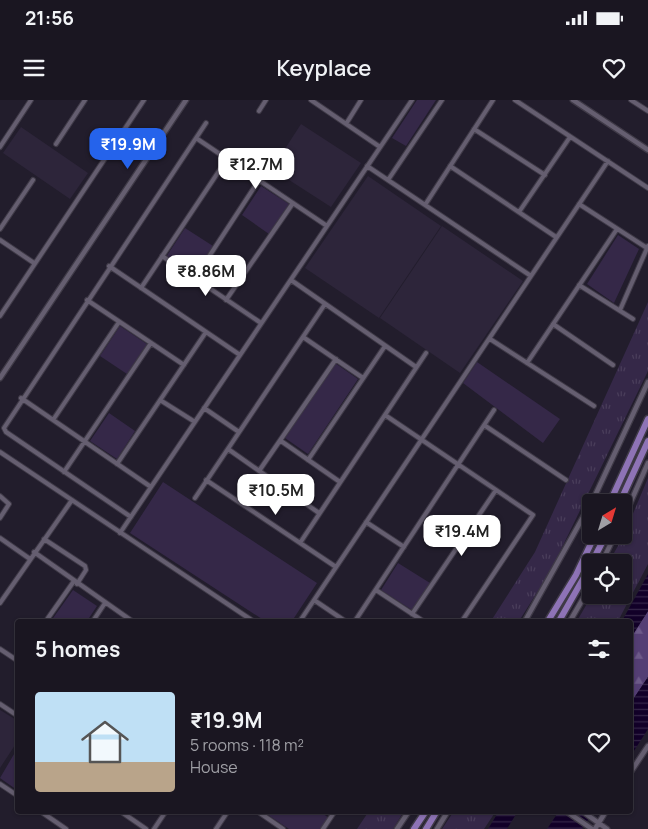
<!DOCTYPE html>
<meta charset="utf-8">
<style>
:root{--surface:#1a1621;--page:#231f2a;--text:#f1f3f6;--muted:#9f9fa5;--line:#38353f;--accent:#2563eb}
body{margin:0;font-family:Manrope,sans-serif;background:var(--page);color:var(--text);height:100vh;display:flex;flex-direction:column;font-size:19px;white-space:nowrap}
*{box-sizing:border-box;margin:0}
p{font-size:16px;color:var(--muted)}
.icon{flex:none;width:28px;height:28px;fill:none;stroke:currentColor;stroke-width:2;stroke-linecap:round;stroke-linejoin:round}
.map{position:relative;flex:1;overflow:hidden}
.details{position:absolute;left:15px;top:519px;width:618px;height:195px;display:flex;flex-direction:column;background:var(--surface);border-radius:5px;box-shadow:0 1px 4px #0004,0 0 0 1px var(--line)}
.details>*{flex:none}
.needle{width:32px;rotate:38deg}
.fabs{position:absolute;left:582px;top:394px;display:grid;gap:10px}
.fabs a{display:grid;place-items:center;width:50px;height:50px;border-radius:5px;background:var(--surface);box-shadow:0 1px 4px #0004,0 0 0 1px var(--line);font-size:25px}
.price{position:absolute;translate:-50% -42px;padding:0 11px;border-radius:10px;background:#fff;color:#222;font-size:16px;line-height:32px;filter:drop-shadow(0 1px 2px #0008)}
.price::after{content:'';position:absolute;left:50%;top:30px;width:15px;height:11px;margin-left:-8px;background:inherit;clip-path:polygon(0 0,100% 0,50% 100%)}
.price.on{background:var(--accent);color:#fff}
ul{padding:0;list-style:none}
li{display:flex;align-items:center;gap:15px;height:125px;padding:0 20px}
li+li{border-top:1px solid var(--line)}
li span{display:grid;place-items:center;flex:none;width:140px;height:100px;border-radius:5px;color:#555}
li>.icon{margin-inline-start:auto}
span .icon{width:60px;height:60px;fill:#fffc;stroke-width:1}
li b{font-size:21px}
h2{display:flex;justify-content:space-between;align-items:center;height:60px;padding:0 20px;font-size:21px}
.status{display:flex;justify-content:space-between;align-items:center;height:35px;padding:0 25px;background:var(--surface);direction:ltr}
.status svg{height:14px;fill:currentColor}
header{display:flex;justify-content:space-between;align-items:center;height:65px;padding:0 20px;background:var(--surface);font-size:22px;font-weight:600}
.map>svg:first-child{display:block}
</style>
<div class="status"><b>21:56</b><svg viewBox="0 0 49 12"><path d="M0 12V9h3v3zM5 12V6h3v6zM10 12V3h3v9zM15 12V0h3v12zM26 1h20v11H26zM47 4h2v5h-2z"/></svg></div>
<header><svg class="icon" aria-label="menu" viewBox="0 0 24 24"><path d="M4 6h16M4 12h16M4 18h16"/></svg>Keyplace<svg class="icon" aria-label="heart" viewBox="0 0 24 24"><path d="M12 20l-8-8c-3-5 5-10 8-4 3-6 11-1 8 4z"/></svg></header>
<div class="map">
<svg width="648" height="729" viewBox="0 0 648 729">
<defs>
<pattern id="grass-tufts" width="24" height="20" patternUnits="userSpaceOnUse" patternTransform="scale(1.25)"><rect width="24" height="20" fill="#352848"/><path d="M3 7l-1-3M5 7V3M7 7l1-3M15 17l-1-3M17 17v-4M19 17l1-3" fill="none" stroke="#493d5a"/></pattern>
<pattern id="forest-firs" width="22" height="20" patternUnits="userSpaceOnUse" patternTransform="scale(1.25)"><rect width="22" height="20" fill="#543e74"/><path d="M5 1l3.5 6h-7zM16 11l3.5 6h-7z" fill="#6d5a89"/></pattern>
<pattern id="water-rules" width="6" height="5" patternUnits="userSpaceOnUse" patternTransform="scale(1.25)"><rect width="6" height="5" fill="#120028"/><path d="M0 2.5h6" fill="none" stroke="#352648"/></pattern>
</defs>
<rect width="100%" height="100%" fill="#221d2c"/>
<path fill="#2d253a" d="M301,24L361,63L331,107L272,69Z
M21,27L88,73L70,99L3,53Z
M368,76L441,126L379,218L305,168Z
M442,126L523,181L460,273L380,218Z
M0,610L18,621L17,642L0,668Z"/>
<path fill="url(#grass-tufts)" d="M648,202V271L550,472L519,521H491L535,452Z
M648,378V464L618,521H577L592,495H624V462H609L624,435Z
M369,711H404L393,729H357Z
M454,711H496L484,729H442Z"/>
<path fill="url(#forest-firs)" d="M648,511V577L630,604V539Z"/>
<path fill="#352848" d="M417,0H436L406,46L392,38Z
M261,86L289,104L269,134L242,115Z
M185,128L213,146L193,176L166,157Z
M618,135L639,149L614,203L587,184Z
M120,226L147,244L127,274L100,256Z
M477,262L560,319L543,343L463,283Z
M335,263L358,279L308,354L285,338Z
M109,313L135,331L117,359L90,341Z
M163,382L317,483L292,521H265L130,433Z
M398,463L430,483L412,510L381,490Z
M73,490L97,506L87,521H51Z
M17,649V690L0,678Z
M262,711H319L329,718L322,729H289Z"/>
<path fill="url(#water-rules)" d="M648,474V511L630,539V521H622Z
M648,577V629L630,657V604Z
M499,711H518L507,729H488Z
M559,711H594L582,729H547Z"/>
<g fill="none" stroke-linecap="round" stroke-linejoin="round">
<g stroke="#3f3a47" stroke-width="6">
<path id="minor" d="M311,0L380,47
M515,0L648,88
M631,0L648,11
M259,11L266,0
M346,24L361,0
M474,29L545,75
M196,38L327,126
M56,44L85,0
M0,47L31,0
M367,66L531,176
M450,66L556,137
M388,80L442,0
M579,104L647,148
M425,105L493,0
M519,112L570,37
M0,129L33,80
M0,140L34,163
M162,156L261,223
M109,166L240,255
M195,178L259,80
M291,180L416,267
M579,185L633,219
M141,188L227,59
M87,200L184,265
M226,200L293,103
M620,210L648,146
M0,216L144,0
M553,224L613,265
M303,237L363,278
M490,239L594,306
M527,263L617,129
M21,298L151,387
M160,300L195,322
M204,308L239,332
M385,315L533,415L462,521
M53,320L119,222
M484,325L566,380
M281,341L340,382
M228,349L319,413
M0,352L253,521
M308,360L385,246
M117,364L206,232
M259,371L336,259
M64,372L151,243
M206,380L336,467
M0,396L9,404L0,418
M195,398L325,204
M131,417L6,332L4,328L206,23
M366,422L404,447
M120,433L412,0
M0,438L30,459
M44,439L85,466L86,470L77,484
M300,443L426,253
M34,452L132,521
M376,490L423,521
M314,500L345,521
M0,503L72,400
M412,514L496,390
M46,521L74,481
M93,521L105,503
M300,521L608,61
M355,521L494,310
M0,549L18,561
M0,604L18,616
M0,684L18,696
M40,711L66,729
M120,711L146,729
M257,711L283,729
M154,729L166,711
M216,729L228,711
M323,729L335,711"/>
</g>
<g stroke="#3f3a47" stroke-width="7">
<path id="tertiary" d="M573,0L648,50
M0,278L186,0
M592,402L648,282
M624,417L648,363
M602,462L615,435
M525,521L591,403
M570,521L591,485
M630,673L648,646
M566,711L592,729
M582,711L607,729
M397,729L409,711
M437,729L448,711
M595,729L606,711"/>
</g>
<g stroke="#3f3a47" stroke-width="9">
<path id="trunk" d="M610,402L648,319
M620,402L648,341
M592,462L606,435
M548,521L576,475L595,435
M559,521L591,465
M414,729L426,711
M426,729L437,711"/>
</g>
<use href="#minor" stroke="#655e70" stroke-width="4"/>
<use href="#tertiary" stroke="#655e70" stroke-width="4.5"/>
<use href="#trunk" stroke="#8e73b6" stroke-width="6"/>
</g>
</svg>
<div class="fabs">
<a><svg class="needle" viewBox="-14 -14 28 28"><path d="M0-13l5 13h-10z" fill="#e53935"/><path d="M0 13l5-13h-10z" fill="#9f9fa5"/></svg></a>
<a><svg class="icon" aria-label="locate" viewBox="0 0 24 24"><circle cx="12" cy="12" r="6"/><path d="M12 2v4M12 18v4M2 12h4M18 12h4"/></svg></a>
</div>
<b class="price on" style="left:128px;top:70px">₹19.9M</b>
<b class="price" style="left:256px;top:90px">₹12.7M</b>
<b class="price" style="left:206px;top:197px">₹8.86M</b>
<b class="price" style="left:276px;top:416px">₹10.5M</b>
<b class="price" style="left:462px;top:457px">₹19.4M</b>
<section class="details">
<h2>5 homes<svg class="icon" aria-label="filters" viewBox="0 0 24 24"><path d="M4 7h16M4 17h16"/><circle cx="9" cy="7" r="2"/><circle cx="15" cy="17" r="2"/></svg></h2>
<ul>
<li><span style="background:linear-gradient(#bfe0f5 70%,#b9a48a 0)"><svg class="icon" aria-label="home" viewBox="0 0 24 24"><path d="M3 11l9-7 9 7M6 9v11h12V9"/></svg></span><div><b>₹19.9M</b><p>5 rooms · 118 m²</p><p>House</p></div><svg class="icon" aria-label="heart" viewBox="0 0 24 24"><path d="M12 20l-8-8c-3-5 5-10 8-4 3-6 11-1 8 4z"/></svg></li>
</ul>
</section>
</div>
